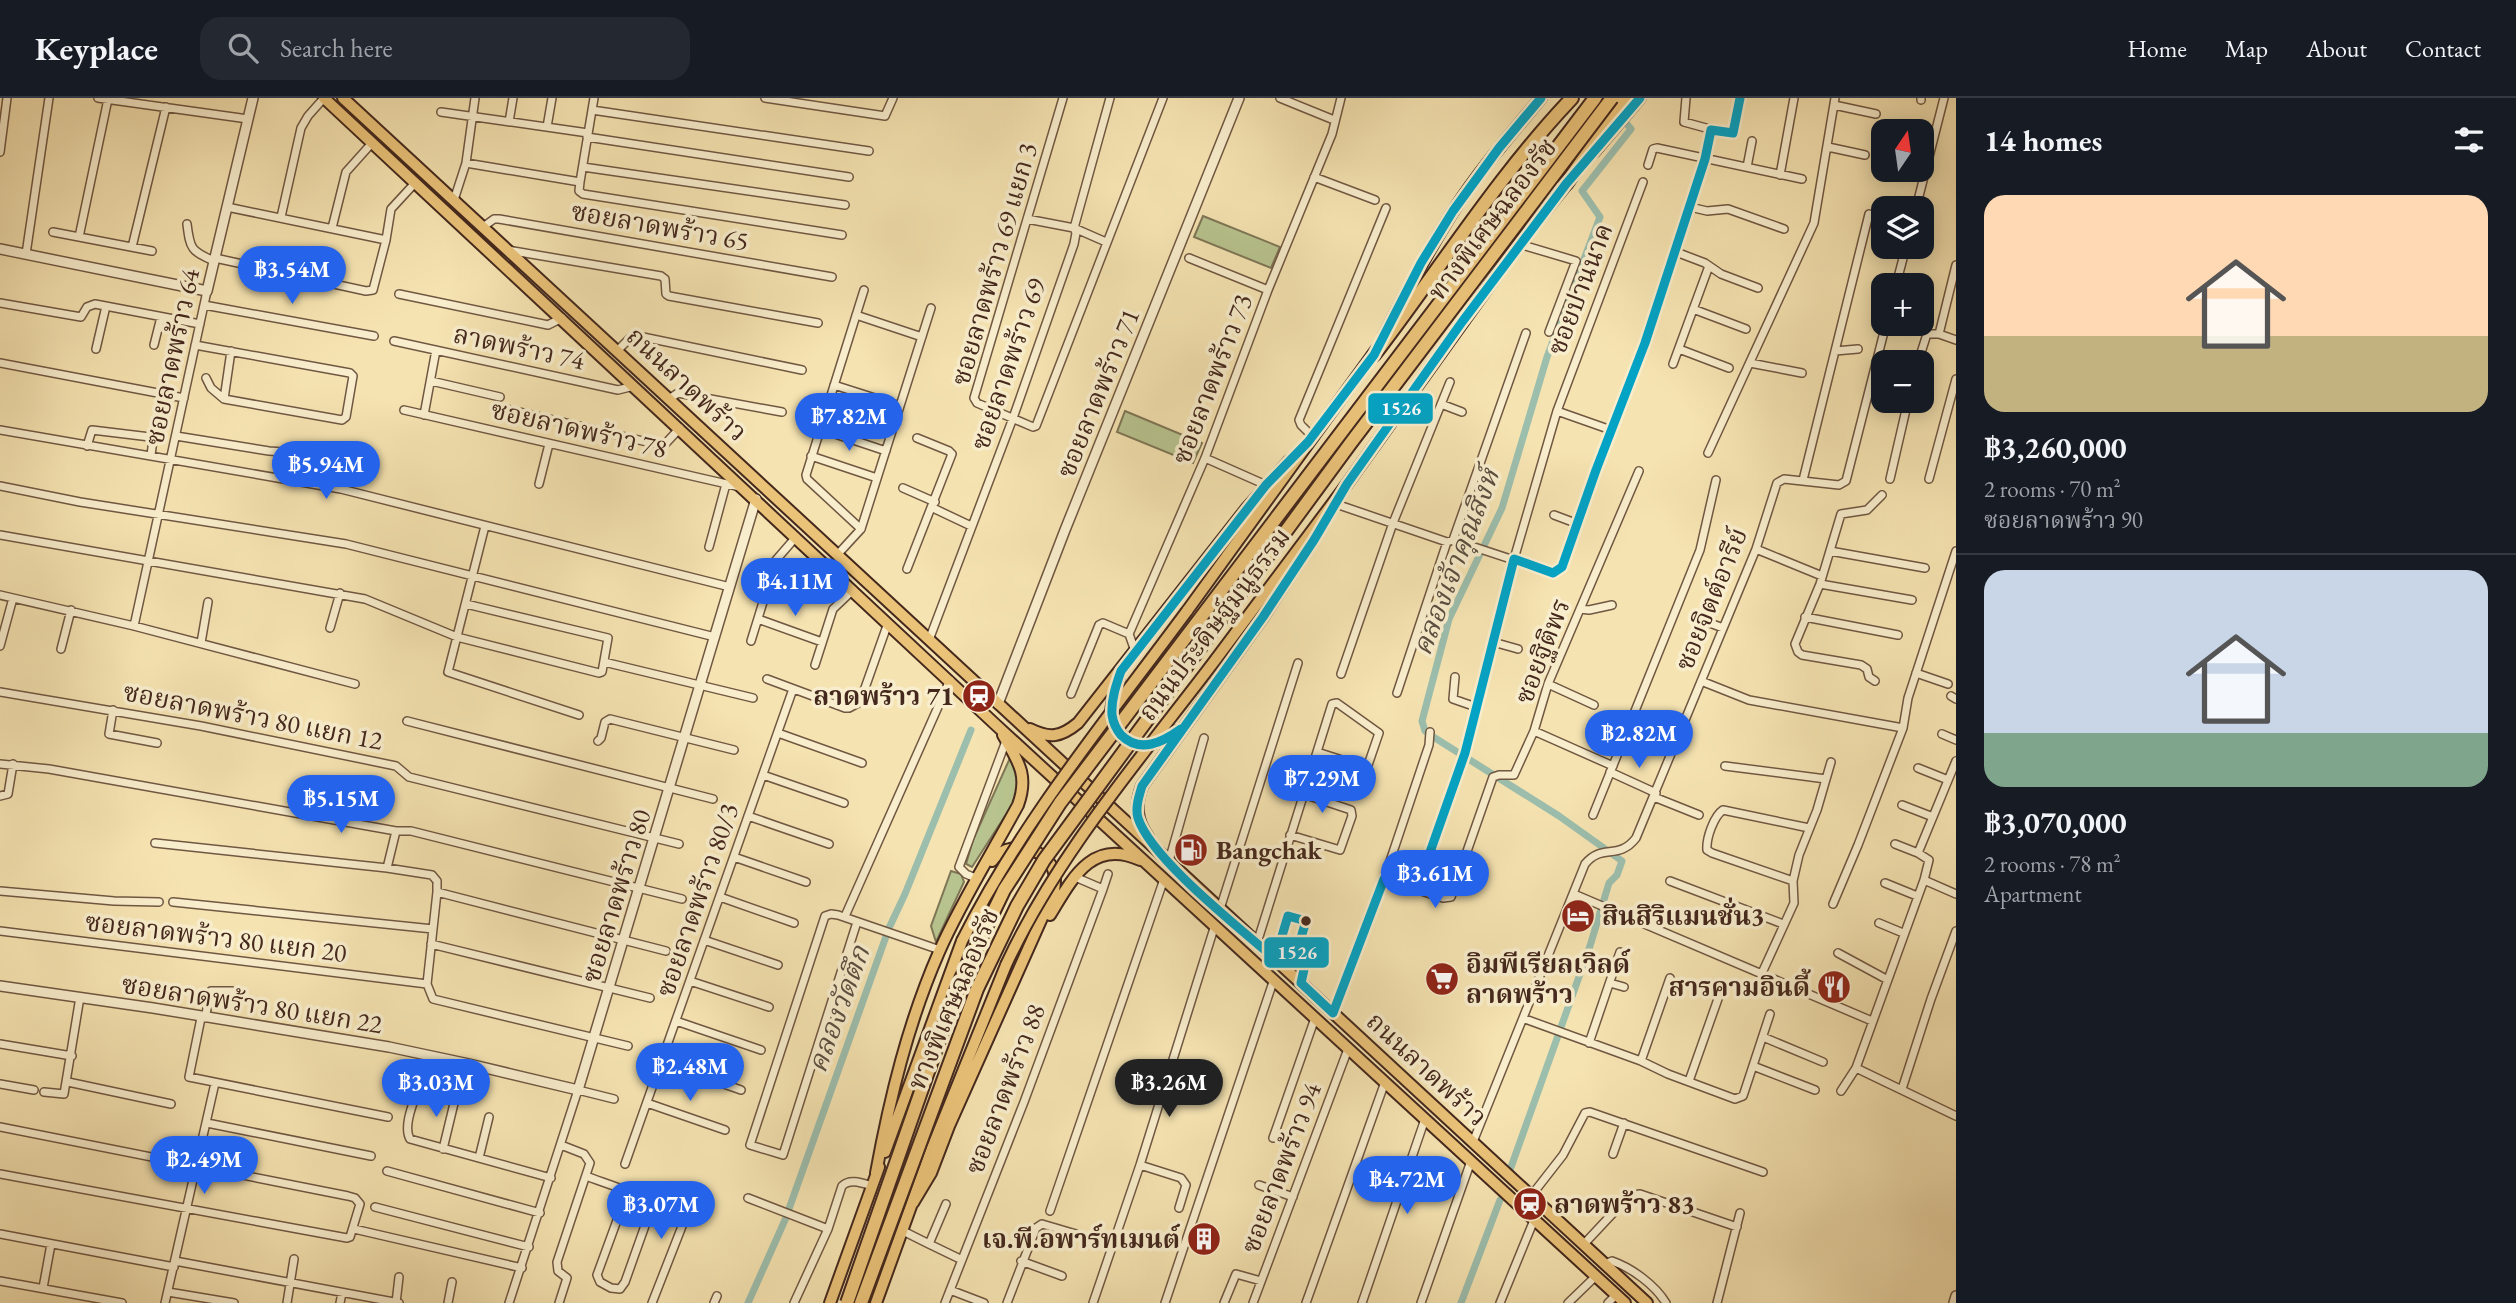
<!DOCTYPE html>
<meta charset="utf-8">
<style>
:root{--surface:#171b24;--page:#242831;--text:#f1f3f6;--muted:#9ea1a6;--line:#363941;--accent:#2563eb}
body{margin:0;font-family:"EB Garamond","Noto Serif Thai",serif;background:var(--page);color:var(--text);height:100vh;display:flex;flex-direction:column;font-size:26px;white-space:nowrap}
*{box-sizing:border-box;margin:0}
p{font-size:23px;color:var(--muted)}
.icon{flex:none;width:38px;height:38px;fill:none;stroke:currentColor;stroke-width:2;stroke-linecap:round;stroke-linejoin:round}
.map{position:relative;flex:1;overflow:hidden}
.side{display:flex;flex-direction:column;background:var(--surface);width:560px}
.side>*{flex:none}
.needle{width:46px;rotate:13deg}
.tools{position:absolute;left:1871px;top:21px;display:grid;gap:14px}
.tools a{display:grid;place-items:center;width:63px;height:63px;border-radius:14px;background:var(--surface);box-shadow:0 4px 18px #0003;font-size:35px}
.price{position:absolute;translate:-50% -60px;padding:0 16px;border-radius:24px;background:var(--accent);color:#fff;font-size:23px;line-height:46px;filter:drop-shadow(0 2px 4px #0008)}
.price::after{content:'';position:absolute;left:50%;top:42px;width:21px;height:16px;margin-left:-10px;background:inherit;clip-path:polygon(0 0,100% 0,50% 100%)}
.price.current{background:#222;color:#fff}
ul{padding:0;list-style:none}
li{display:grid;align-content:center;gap:14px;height:371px;padding:0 28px}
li+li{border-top:2px solid var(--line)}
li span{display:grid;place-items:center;height:217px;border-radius:21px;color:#555}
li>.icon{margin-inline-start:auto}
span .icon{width:126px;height:126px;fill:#fffc;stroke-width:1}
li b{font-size:30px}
h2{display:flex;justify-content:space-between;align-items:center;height:84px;padding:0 28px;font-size:30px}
header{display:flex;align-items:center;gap:42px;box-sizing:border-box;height:98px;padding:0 35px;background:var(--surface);border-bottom:2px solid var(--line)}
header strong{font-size:33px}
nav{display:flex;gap:38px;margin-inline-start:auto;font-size:24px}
.search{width:490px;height:63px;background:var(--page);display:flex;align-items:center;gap:18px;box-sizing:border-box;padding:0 24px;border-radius:21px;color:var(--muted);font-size:26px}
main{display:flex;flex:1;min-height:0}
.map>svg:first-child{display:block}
</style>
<header>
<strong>Keyplace</strong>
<div class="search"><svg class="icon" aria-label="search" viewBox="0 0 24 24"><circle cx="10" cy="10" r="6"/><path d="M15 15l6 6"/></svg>Search here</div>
<nav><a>Home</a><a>Map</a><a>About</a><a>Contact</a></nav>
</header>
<main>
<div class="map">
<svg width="1956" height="1205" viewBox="0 0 1956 1205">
<rect width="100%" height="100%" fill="#f5e3b1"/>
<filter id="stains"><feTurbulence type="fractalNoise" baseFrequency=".00286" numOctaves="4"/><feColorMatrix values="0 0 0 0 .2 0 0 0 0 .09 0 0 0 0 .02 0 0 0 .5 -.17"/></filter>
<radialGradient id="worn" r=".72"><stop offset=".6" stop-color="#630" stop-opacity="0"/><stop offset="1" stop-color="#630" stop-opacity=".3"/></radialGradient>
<path fill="#b8c48f" stroke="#7e7656" stroke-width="2" d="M1203,118L1280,149L1271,170L1194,139Z
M1125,313L1202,345L1193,365L1117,334Z
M1010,660L1019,674L1016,701L972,769L966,766L973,742Z
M951,773L961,776L964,784L936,844L931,828Z"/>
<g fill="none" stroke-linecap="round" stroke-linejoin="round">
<path stroke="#9cbead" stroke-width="7" d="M1510,1072L1590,848L1609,785L1617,777L1622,763L1559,718L1435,640L1425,633L1422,623L1449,521L1502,410L1547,259L1600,119L1582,93L1631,31L1621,19
M748,1205L785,1122L889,830L905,796L971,632
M1461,1205L1500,1102"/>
<g stroke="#705742" stroke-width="10">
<path id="minor" d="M98,0L248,21
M765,0L885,18L893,0
M1063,0L974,300L977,305L1033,329L1036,328L1163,0
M1280,0L1334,22
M1686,0L1684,24L1728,36L1733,35L1734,31L1740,0
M1921,2V0
M1834,7L1876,16
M592,12L869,53
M441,14L588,35
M509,24L513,0
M547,29L552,0
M587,39L849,79
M1828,49L1865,57
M0,54L7,0
M466,65L475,0
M1648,67L1653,51L1657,50L1802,81
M583,69L845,107
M1747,69L1752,43
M1780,77L1794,0
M1314,79L1375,102
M580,84L579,93L583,96L842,137
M454,102L466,65L580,84L594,0
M227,109L386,142
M1690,109L1707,113L1728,111L1784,131
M1916,110L1944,0
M281,119L301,30L308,18L324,0
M1027,121L1074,130L1106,144
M187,126C190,151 191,153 214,163
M483,129L494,121H499L832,179
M332,130L346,74L372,45
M53,134L152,153
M79,139L108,1
M1519,146L1576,163L1549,234
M132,149L166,9
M507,152L661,178L665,181L666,196L669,198L818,225
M1676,154L1705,165L1721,176L1758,190
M26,156L49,0
M215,160L366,193L373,192L386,142L391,111L415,85
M1189,160L1268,192
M1896,187L1906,149
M399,196L548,227L562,220
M0,205L81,219L87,209L95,206L200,226
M204,207L374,238
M1693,211L1746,231
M856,217L922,239
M1939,236L1956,167
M394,243L618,292L634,288
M154,247L161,219
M195,247L350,275L353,278L346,319L342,322L224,301L211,290L206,280
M96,251L106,208
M1679,251L1729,270
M617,253L630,240L638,238L802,272
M1835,253L1858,251
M1918,264L1927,236H1939L1956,242
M0,265L184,300
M1750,265L1802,275
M1673,266L1709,168
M431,283L500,299
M834,287L900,308
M224,301L231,253
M669,301L678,295L782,314
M1441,306L1462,314
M506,311L660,347L666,345L680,330
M404,312L740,389
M1557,313L1611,332
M424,317L436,252
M820,331L886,353
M0,332L341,391L730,489
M176,338L269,353L297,355
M1312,338L1301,327L1299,322L1386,110
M87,348L92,332L150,339L153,342L151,357
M1708,355L1814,125L1835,0
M811,358L877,380
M1205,360L1266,387
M1890,381L1908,303
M1929,381L1956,281
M1803,382L1869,116
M539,386L549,346
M0,388L80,404L346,446L715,539
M903,390L935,404
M1336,406L1447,444L1453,442L1553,475L1558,473L1570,450L1596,372L1645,245L1705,61L1711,32
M933,410L971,428
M1554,417L1578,426
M485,428L448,574L579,617
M861,431L807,381L806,377L864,192
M0,437L365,501L457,539L599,575L602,574L608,540L466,506
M1453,442L1526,235
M709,449L726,386
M1756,451L1822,478
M1830,453L1925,470
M838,456L861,431L931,210
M907,471L952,356L949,353L917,340
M1820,486L1912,502
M0,497L134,528L355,586
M1580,511L1589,512L1612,507
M1694,519L1723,530
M1805,519L1898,537
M758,521L822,544
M134,528L207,193
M330,530L340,495
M929,542L1013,320L1074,146L1076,135L1074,130L1110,0
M751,543L776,462L796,439
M1493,544L1518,551
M201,545L208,504
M0,548L13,500
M61,551L71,512
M1135,553L1129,536L1205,360L1268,192L1332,36L1341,0
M604,564L753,600
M815,567L833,511L853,492
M1916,575L1948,586
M1341,576L1393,425L1450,284
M1455,579L1453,601L1476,609
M767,581L845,610H849L860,604L888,525
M1701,583L1749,602L1903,630
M1875,583L1869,579L1867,571L1861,567L1802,557L1798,554L1795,546L1820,486L1841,416L1867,412L1882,397
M1548,586L1594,607
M0,594L201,628L396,668L409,679L679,746
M1397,595L1447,444
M1071,596L1099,527L1103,525L1129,536
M1951,598L1956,601
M113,612L109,636L157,645
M407,623L713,701
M1534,633L1613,668
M778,635L862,665
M1942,636L1956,642
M598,643L601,640L605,624L610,621L734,652
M0,666L49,671L396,733H411L682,801
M1725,668L1826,681
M1918,670L1948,682
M1610,674L1656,695
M763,677L844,705
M0,698L8,696L13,666
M1654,699L1699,717
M1902,707L1933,719
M1593,717L1700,452L1716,382
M748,718L829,746
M1290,737L1340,752L1352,718L1351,712L1303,696
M155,745L387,770L432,777L437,783V794L427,886L433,901L628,948
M1895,746L1918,755
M734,759L806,784
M1169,763L1204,640
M387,770L396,733
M978,781L966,776L959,769L1006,643
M1384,781L1443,800L1451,799L1493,679L1499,677H1514L1534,633L1548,586L1639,373
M1924,782L1956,796
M1670,783L1783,826
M1793,783L1712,755L1707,752C1706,740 1714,718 1723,712L1809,730
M1885,785L1917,798
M1103,791L1108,776
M1417,791L1465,655L1514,461L1557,313L1643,84
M0,793L114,803L159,804
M437,794L666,853
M1574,796L1872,923
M720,799L794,825
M173,804L433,831
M1833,806L1858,747L1903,630L1908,600L1956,453
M1220,811L1298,565
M846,816L950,582
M857,824L783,1057L750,1047L825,818L831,816L838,817L940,852
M1879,825L1903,835
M0,833L427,886
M704,842L778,867
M1257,845L1332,606L1337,605L1379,635L1367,670L1317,654
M431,846L650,900
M1838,855L1886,881
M1762,875L1794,805L1793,783L1799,757L1817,712L1831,664
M690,883L769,909
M1610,885L1624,889
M1333,915L1384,781L1429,647L1430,634
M201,920L189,979L388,1019
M205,920L211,893H232
M1525,921L1641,963L1668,976L1735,1001L1743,998L1770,916
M676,923L761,952
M1763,939L1823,964
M1589,945L1620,854
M0,946L72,958
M1641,963L1670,880
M661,964L741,992
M1753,968L1815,992
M1856,970L1956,1018
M1689,983L1719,898
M68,984L171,1006
M420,984C416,999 402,1027 410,1041L551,1080
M0,986L34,992
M1902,991L1931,901L1956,833
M1841,993L1856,970L1924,782L1929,762L1918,755L1956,663
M44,994L64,996L80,899
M647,1005L725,1032
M207,1025L371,1058
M0,1029L348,1098L355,1100L360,1106L350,1139L347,1140L0,1076
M1273,1040L1315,920
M1473,1044L1585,766C1602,745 1618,763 1636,740L1756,451L1777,385L1784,381L1839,387L1846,383L1886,226
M443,1051L456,997
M1613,1056L1624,1025
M479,1060L489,1019
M625,1066L793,591
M1140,1067L1181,1080L1186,1087L1179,1110
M387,1073L540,1115
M586,1078C603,1085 641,1095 652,1108L625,1184L620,1191L611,1190L600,1184L597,1177L627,1095
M1259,1087L1293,1099
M1531,1098L1563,1057L1585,1015L1590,1014L1763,1074
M748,1100L828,1131L794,1205
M375,1109L529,1149
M1050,1113L1164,781
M354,1131L522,1170
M828,1131L842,1088C850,1080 862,1085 872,1088
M903,1133L929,1146L946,1106
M0,1136L174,1169
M929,1146L958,1160
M1584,1146L1629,1098L1640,1096L1737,1129
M175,1163L399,1205
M1021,1163L1062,1178
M1605,1166L1612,1163C1632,1170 1655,1187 1666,1205
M0,1183L122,1205
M43,1190L51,1146
M950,1192L984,1205
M168,1194L234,1205
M165,1205L215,985
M287,1205L294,1161
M340,1205L342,1195
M396,1205L399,1179
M448,1205L452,1184
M509,1205L578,992L614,1001
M559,1205L567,1180L558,1173L557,1164L590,1065L584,1056L561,1047
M652,1205L697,1090
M714,1205L717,1198
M945,1205L1024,1004L1103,791L1075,779
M1007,1205L1036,1130L1042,1126L1076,1136
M1093,1205L1140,1067L1215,827
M1165,1205L1274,881
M1224,1205L1236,1176L1261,1183
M1253,1205L1348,951
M1306,1205L1385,984
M1362,1205L1425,1021
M1421,1205L1471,1063
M1500,1205L1534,1122
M1568,1205L1596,1178
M1608,1205L1616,1197
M1717,1205L1740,1115"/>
</g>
<g stroke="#705742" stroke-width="12">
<path id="tertiary" d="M0,151L207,193L253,0
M998,606L1065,432L1239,0
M0,888L153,910L389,949L469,966L578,992L756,401
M1954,1205L1956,1198"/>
</g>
<g stroke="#44281d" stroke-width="14">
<path id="primary" d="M324,0L996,627L1625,1205
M343,0L1647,1205
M1594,54L1640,0
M1384,238C1405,196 1427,155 1452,115C1478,74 1510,37 1541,0
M1187,513L1376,252
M1216,561L1347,386L1519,146L1570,82
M1119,579C1115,591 1111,605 1111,618C1112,634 1131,649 1147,647C1158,645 1168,639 1177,633
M1030,631C1050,641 1061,639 1078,625L1246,411L1289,363
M1148,739C1136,722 1135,707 1142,688L1263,519L1317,436
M1050,817C1072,781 1092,740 1140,762
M885,1054L962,843
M876,1075C890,999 908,925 939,854C961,804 992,755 1018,707C1029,677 1018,663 1003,637
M913,1105L931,1075L949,1028L1054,793C1055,785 1056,778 1053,771C1042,747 1007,742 992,763
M830,1205L879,1069
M876,1205L932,1050L1006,867"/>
</g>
<g stroke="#44281d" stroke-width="16">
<path id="motorway" d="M1566,86L1625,0
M1374,257C1440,171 1497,79 1572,0"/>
</g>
<use href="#minor" stroke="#f8edcc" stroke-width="7"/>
<use href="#tertiary" stroke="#f8edcc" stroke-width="9"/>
<use href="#primary" stroke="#eac278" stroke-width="10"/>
<use href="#motorway" stroke="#eac278" stroke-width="12"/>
<g stroke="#44281d" stroke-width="14" stroke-linecap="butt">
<path id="primary-bridge" d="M962,843C1022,723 1108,620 1187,513
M1006,867C1058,755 1142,659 1216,561"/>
</g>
<g stroke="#44281d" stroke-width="16" stroke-linecap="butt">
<path id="motorway-bridge" d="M847,1205L959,885L1004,792L1060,705L1595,0
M861,1205L977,891L1017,808L1044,762L1350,346L1612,0"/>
</g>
<use href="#primary-bridge" stroke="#eac278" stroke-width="10"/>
<use href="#motorway-bridge" stroke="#eac278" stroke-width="12"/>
<g stroke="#f8edcc" stroke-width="14">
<path id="bus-1" d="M1640,0L1566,86L1462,224L1347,386L1314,442L1263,519L1142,688C1139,698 1135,710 1138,720C1151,761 1241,831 1275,861L1288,818L1306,823L1294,863L1305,867L1301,885L1333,915L1384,781L1417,791L1465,655L1514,461L1553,475L1562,469L1596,372L1645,245L1705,61L1711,32L1733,35L1740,0
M1181,631C1163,644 1140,656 1121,637C1116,631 1113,624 1112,617C1111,602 1116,587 1121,573L1266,387L1308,344L1374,257L1421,165L1453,113L1499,50L1541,0"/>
</g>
<use href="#bus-1" stroke="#03a3c5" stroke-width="9"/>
</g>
<defs>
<g id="station-disc" transform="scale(1.75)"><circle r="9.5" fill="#8f2418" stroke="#f8edcc"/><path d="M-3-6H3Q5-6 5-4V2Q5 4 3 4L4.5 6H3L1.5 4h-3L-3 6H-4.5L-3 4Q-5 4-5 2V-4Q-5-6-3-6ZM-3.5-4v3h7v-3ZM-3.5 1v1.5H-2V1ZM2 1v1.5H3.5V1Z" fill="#fff"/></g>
<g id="fuel-disc" transform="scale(1.75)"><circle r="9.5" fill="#8f2418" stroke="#f8edcc"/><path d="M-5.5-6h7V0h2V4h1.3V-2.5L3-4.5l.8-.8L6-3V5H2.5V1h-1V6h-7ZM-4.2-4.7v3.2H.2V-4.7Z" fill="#fff"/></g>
<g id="hotel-disc" transform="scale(1.75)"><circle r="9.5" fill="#8f2418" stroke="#f8edcc"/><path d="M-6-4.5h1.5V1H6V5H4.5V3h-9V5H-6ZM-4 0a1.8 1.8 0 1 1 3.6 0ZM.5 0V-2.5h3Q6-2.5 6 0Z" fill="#fff"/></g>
<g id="supermarket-disc" transform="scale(1.75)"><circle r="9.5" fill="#8f2418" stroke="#f8edcc"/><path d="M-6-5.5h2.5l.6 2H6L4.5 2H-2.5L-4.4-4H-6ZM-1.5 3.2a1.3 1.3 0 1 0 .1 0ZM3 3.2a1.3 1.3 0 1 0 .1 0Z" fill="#fff"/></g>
<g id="restaurant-disc" transform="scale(1.75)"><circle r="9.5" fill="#8f2418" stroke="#f8edcc"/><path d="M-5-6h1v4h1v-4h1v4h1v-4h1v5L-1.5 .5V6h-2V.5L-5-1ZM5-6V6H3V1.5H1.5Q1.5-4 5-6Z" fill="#fff"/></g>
<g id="building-disc" transform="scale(1.75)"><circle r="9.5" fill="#8f2418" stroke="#f8edcc"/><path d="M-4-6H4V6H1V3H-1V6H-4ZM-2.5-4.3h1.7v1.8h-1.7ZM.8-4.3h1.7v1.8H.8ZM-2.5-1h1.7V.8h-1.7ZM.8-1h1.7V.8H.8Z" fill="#fff"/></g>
</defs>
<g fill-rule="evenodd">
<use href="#station-disc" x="979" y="598"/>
<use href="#fuel-disc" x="1191" y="752"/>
<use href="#hotel-disc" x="1578" y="818"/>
<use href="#supermarket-disc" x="1442" y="881"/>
<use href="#restaurant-disc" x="1834" y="889"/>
<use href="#station-disc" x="1530" y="1106"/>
<use href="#building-disc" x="1204" y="1141"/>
</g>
<circle fill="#44281d" stroke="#f8edcc" stroke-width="2.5" cx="1306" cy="823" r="6"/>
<g text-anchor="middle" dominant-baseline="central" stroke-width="7" stroke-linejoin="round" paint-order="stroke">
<g font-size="26" fill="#44281d" stroke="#f8edcc">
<text transform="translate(1492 121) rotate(-53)">ทางพิเศษฉลองรัช</text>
<text transform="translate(660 128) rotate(10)">ซอยลาดพร้าว 65</text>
<text transform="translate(994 166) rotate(-74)">ซอยลาดพร้าว 69 แยก 3</text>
<text transform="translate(1580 191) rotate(-69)">ซอยปานนาค</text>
<text transform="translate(519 249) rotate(12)">ลาดพร้าว 74</text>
<text transform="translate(172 259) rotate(-78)">ซอยลาดพร้าว 64</text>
<text transform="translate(1008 266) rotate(-71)">ซอยลาดพร้าว 69</text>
<text transform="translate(1212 281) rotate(-69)">ซอยลาดพร้าว 73</text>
<text transform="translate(687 286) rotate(43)">ถนนลาดพร้าว</text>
<text transform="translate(1098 295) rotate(-68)">ซอยลาดพร้าว 71</text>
<text transform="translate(579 331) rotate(13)">ซอยลาดพร้าว 78</text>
<text transform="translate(1711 501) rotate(-68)">ซอยจิตต์อารีย์</text>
<text transform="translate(1214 526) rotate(-53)">ถนนประดิษฐ์มนูธรรม</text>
<text transform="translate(1542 553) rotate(-69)">ซอยฐิติพร</text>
<text transform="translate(253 618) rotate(11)">ซอยลาดพร้าว 80 แยก 12</text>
<text transform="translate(616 798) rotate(-73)">ซอยลาดพร้าว 80</text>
<text transform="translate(697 802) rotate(-71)">ซอยลาดพร้าว 80/3</text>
<text transform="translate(216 839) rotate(7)">ซอยลาดพร้าว 80 แยก 20</text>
<text transform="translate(953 901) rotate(-67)">ทางพิเศษฉลองรัช</text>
<text transform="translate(252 906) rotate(9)">ซอยลาดพร้าว 80 แยก 22</text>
<text transform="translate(1427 971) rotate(43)">ถนนลาดพร้าว</text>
<text transform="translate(1005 991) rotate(-69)">ซอยลาดพร้าว 88</text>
<text transform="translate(1281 1070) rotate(-69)">ซอยลาดพร้าว 94</text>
</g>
<g font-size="26" font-weight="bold" fill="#44281d" stroke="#f8edcc" text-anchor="start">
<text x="954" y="598" text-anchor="end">ลาดพร้าว 71</text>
<text x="1216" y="752">Bangchak</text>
<text x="1602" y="818">สินสิริแมนชั่น3</text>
<text x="1466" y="866">อิมพีเรียลเวิลด์<tspan x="1466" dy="30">ลาดพร้าว</tspan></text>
<text x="1810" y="889" text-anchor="end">สารคามอินดี้</text>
<text x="1554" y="1106">ลาดพร้าว 83</text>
<text x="1180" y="1141" text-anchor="end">เจ.พี.อพาร์ทเมนต์</text>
</g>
<g font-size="28" font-style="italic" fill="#5a4e41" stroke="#f8edcc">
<text transform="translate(1455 464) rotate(-69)">คลองเจ้าคุณสิงห์</text>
<text transform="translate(838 911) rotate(-70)">คลองวัดตึก</text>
</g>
</g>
<g stroke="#f8edcc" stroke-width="2.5">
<rect x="1367" y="294" width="67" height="33" rx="7" fill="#03a3c5"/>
<rect x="1263" y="838" width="67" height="33" rx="7" fill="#03a3c5"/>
</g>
<g font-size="19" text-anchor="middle" font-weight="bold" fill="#fff">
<text x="1401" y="317">1526</text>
<text x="1297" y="861">1526</text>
</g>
<rect width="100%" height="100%" filter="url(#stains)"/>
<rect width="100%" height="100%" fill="url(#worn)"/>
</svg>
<div class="tools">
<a><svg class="needle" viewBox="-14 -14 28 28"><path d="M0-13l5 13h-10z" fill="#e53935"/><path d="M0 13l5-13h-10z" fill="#9ea1a6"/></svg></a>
<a><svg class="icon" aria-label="layers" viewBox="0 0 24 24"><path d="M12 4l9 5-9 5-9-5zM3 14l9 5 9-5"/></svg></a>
<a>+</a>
<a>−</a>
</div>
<b class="price" style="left:292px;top:208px">฿3.54M</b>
<b class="price" style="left:849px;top:355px">฿7.82M</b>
<b class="price" style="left:326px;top:403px">฿5.94M</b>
<b class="price" style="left:795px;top:520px">฿4.11M</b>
<b class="price" style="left:1639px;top:672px">฿2.82M</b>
<b class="price" style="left:1322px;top:717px">฿7.29M</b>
<b class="price" style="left:341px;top:737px">฿5.15M</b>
<b class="price" style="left:1435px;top:812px">฿3.61M</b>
<b class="price" style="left:690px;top:1005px">฿2.48M</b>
<b class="price" style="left:436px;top:1021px">฿3.03M</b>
<b class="price current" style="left:1169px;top:1021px">฿3.26M</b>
<b class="price" style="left:204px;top:1098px">฿2.49M</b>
<b class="price" style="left:1407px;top:1118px">฿4.72M</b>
<b class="price" style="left:661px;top:1143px">฿3.07M</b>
</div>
<section class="side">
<h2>14 homes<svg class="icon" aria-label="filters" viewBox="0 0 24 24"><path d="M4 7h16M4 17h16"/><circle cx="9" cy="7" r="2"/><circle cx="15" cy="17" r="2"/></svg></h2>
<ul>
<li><span style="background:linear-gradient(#ffd9b3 65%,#c2b280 0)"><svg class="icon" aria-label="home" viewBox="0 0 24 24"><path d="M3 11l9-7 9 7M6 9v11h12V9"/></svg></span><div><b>฿3,260,000</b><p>2 rooms · 70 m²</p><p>ซอยลาดพร้าว 90</p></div></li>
<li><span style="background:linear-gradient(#c9d6e8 75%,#7fa58c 0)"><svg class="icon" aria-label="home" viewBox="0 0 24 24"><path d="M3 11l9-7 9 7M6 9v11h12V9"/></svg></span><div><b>฿3,070,000</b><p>2 rooms · 78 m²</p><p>Apartment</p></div></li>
</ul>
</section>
</main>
